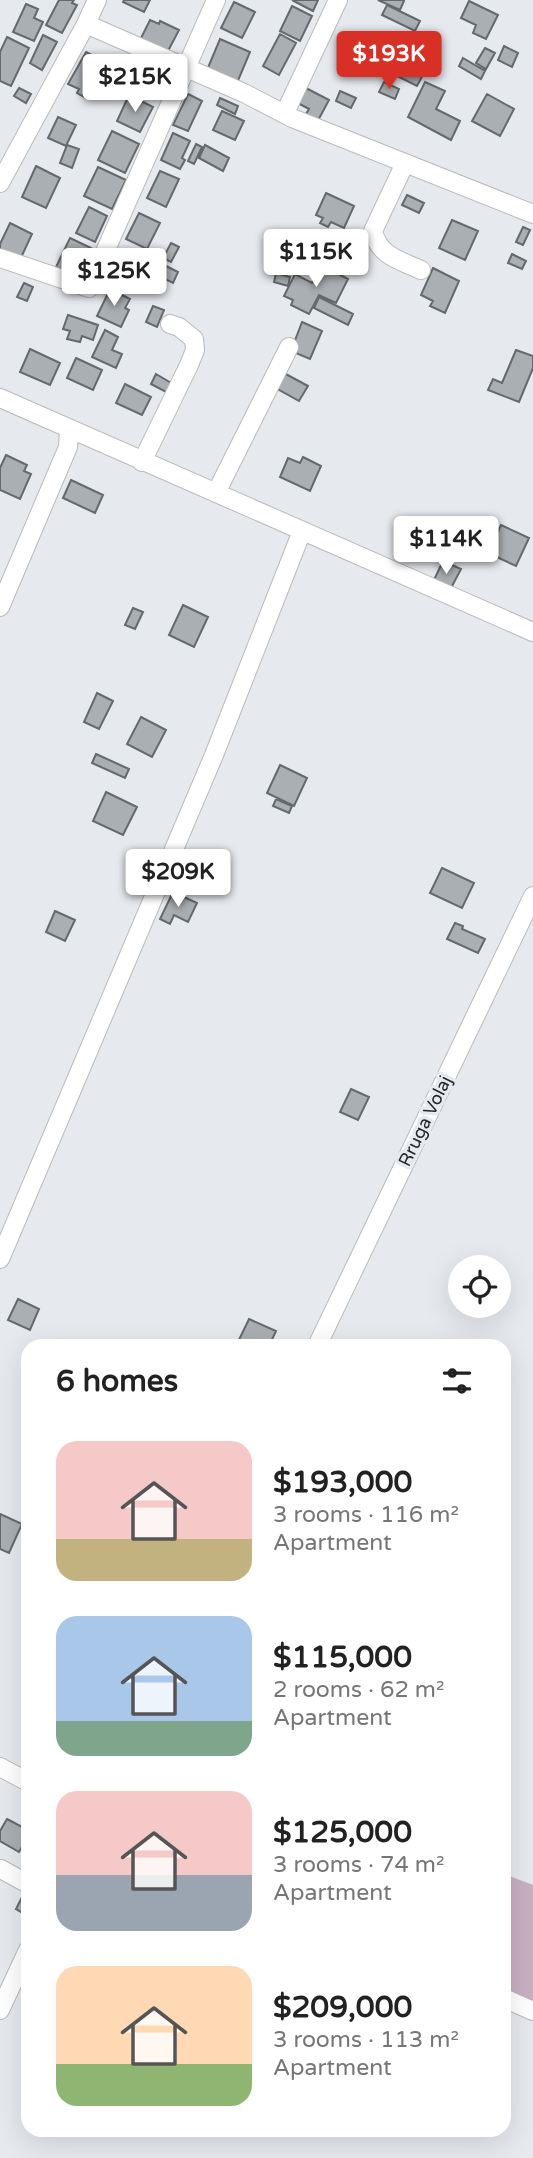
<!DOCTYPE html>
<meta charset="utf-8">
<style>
:root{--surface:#fff;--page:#f6f6f6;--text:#222;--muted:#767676;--accent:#d93025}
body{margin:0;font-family:"Varela Round",sans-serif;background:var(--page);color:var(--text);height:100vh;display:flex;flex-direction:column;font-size:26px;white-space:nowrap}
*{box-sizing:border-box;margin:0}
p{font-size:23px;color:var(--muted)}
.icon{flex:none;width:38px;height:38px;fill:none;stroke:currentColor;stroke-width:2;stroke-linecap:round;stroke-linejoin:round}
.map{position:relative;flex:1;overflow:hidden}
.details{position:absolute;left:21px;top:1339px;width:490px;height:798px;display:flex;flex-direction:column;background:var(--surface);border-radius:21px;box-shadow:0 7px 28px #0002}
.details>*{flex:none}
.controls{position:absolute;left:448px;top:1255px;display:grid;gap:14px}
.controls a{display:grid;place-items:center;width:63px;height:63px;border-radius:50%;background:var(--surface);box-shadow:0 7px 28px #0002;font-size:35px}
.price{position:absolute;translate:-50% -60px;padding:0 16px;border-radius:7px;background:#fff;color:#222;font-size:23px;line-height:46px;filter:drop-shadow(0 2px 4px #0008)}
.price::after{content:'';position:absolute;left:50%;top:42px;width:21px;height:16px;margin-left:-10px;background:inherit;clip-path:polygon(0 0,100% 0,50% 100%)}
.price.current{background:var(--accent);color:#fff}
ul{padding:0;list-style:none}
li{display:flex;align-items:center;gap:21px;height:175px;padding:0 35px}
li span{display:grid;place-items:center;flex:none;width:196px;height:140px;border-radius:21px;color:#555}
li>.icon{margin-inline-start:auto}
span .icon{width:84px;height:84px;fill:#fffc;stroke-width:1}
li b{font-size:30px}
h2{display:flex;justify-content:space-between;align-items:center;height:84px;padding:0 35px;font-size:30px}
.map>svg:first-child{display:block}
</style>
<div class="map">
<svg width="533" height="2158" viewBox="0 0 533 2158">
<rect width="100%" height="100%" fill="#e6e9ee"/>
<path fill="#c9afc2" d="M504,1874L533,1885V2007L504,1994Z"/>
<path fill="#a9afb2" stroke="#64696c" stroke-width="2" d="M59,0H74L72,3L77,5L62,33L46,25Z
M124,0H150L144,12L123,2Z
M292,0H318L313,11Z
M378,0H402L404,1L400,10Z
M469,1L498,15L486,39L473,33L476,25L461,18Z
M234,2L255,12L242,38L221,28Z
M26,4L38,9L34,18L43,22L34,41L13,32Z
M387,5L420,21L415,31L382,15Z
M292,6L312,16L300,41L280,31Z
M150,20L159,24L160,21L179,30L166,55L139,42Z
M280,34L296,43L279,75L263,66Z
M43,35L57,42L42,70L30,63Z
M7,37L29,48L11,86L0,81V52Z
M385,38L430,62L417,86L371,63Z
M220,39L250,52L237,83L207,70Z
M504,46L518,53L512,67L498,60Z
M485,48L495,53L486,69L476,63Z
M86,52L105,62L86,98L77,93L79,89L68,84Z
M463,58L485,71L481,79L459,66Z
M384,82L399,89L395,99L379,92Z
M425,82L445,91L436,109L460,121L451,140L408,117Z
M304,87L329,100L315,126L303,119L309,109L296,102Z
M19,88L31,94L26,103L14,96Z
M340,91L356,98L351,108L336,101Z
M188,94L202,101L188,131L173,125Z
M487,94L514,109L500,136L472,121Z
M129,95L153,107L140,132L117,121Z
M220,98L238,106L235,114L217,105Z
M222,111L244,121L235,140L213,130Z
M58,117L76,125L66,146L48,138Z
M112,131L139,144L125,173L98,160Z
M173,133L190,141L182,158L185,160L180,169L161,160Z
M196,144L202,147L194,164L188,161Z
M67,145L79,149L72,168L60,163Z
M205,145L229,158L223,171L199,158Z
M36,166L60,178L46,208L22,197Z
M98,167L126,180L112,209L84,196Z
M160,171L179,179L166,207L147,198Z
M326,193L354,206L344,228L331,222L328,227L320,223L323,218L316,215Z
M407,195L424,203L419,213L402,205Z
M89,207L107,216L95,242L76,233Z
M139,213L160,223L147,249L126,239Z
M452,220L478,231L465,260L439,248Z
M10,223L32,234L19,262L0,253V244Z
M523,227L530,230L523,245L516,242Z
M70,238L91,248L78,277L56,267Z
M171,243L179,247L171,262L163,258Z
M123,254L144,265L132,292L110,282Z
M512,254L526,261L522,269L508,263Z
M158,262L178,272L173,283L153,273Z
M321,265L348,279L336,303L319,295L309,314L291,305L293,300L284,296L295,274L312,283Z
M433,268L459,281L445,313L430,306L433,301L421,295Z
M276,273L290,277L288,286L274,282Z
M24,283L33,287L27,301L17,297Z
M110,289L130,299L125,308L129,310L121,327L97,316Z
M319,297L353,314L348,325L314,308Z
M153,306L164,310L157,327L146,322Z
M68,315L98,325L93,340L82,336L80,342L67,339L70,331L63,329Z
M302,322L322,331L310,359L291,351Z
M105,330L118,337L112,350L122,354L116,368L92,357Z
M30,349L60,363L50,385L20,372Z
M516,350L533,356V368L519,402L488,390L493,379L502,383Z
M76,358L102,370L93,390L67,378Z
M282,372L308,386L299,401L274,387Z
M156,374L173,384L168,393L151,384Z
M125,384L151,397L142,415L116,403Z
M6,455L27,465L24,471L31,474L20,499L0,490V468Z
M303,457L321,466L310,491L280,477L288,458L300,463Z
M71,480L103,495L95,513L63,498Z
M501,525L529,538L516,566L488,553Z
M443,561L461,569L449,592L432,584Z
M183,605L208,617L194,647L169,635Z
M133,608L143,612L135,629L125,625Z
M97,693L113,701L99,729L84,722Z
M141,717L166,730L152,757L127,744Z
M96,754L129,769L125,778L92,763Z
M280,765L307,778L294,806L267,793Z
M106,792L137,807L123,835L93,821Z
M276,799L292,806L289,813L273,806Z
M442,868L474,883L462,908L430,893Z
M173,892L197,903L188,922L174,915L170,924L160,919Z
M55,911L75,920L65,941L46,932Z
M455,923L463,926L462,929L485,939L478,953L447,939Z
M351,1089L369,1097L358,1120L340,1112Z
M18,1299L39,1309L30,1330L8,1320Z
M249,1319L276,1331L269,1346H236Z
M0,1514L22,1524L9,1553L0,1549Z
M7,1819L28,1830V1836L19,1852L0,1841V1831Z
M22,1897L28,1900V1916L16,1909Z"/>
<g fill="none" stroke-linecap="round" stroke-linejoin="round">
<g stroke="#b8babf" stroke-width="20">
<path id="minor" d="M86,24L97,0
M285,113L338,0
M405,163L373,231C379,256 399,260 421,270
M0,183L86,24L244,93L292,118L533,214
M0,258L89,288L216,0
M0,398L533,632
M142,462L189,365L195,350L194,339L179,327L170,324
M216,493L289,347
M0,607L68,447L69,430
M0,1259L214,755L302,531
M317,1346L533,896
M0,1767L28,1782
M1,1869L28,1884
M504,1998L533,2011
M0,2010L28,1950"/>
</g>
<use href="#minor" stroke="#fff" stroke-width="18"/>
</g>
<g text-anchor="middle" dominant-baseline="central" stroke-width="7" stroke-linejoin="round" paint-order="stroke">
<g font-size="18" fill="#252628" stroke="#e6e9ee">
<text transform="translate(425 1121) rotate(-64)">Rruga Volaj</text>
</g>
</g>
</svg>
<div class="controls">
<a><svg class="icon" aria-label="locate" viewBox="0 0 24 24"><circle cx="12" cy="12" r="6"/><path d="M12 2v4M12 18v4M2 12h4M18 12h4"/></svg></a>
</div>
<b class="price current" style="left:389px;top:91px">$193K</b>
<b class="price" style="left:135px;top:114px">$215K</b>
<b class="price" style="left:316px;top:289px">$115K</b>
<b class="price" style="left:114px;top:308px">$125K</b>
<b class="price" style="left:446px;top:576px">$114K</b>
<b class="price" style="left:178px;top:909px">$209K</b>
<section class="details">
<h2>6 homes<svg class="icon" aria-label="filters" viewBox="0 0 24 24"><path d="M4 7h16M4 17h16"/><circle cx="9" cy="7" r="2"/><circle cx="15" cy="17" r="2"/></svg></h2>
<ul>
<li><span style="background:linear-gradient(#f6c9c9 70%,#c2b280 0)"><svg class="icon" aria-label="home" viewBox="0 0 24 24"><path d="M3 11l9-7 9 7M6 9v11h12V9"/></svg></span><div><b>$193,000</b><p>3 rooms · 116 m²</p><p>Apartment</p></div></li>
<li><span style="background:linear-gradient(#a9c7e8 75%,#7fa58c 0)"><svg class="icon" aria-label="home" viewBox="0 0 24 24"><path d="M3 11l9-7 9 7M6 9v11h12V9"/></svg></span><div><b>$115,000</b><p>2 rooms · 62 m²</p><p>Apartment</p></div></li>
<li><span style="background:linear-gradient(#f6c9c9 60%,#9aa5b1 0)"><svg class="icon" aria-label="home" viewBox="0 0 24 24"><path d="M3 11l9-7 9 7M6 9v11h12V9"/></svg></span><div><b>$125,000</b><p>3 rooms · 74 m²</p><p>Apartment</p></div></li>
<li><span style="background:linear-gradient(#ffd9b3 70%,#8fb573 0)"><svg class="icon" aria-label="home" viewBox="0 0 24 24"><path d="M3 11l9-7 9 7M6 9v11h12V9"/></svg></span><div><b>$209,000</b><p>3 rooms · 113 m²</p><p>Apartment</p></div></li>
</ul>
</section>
</div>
